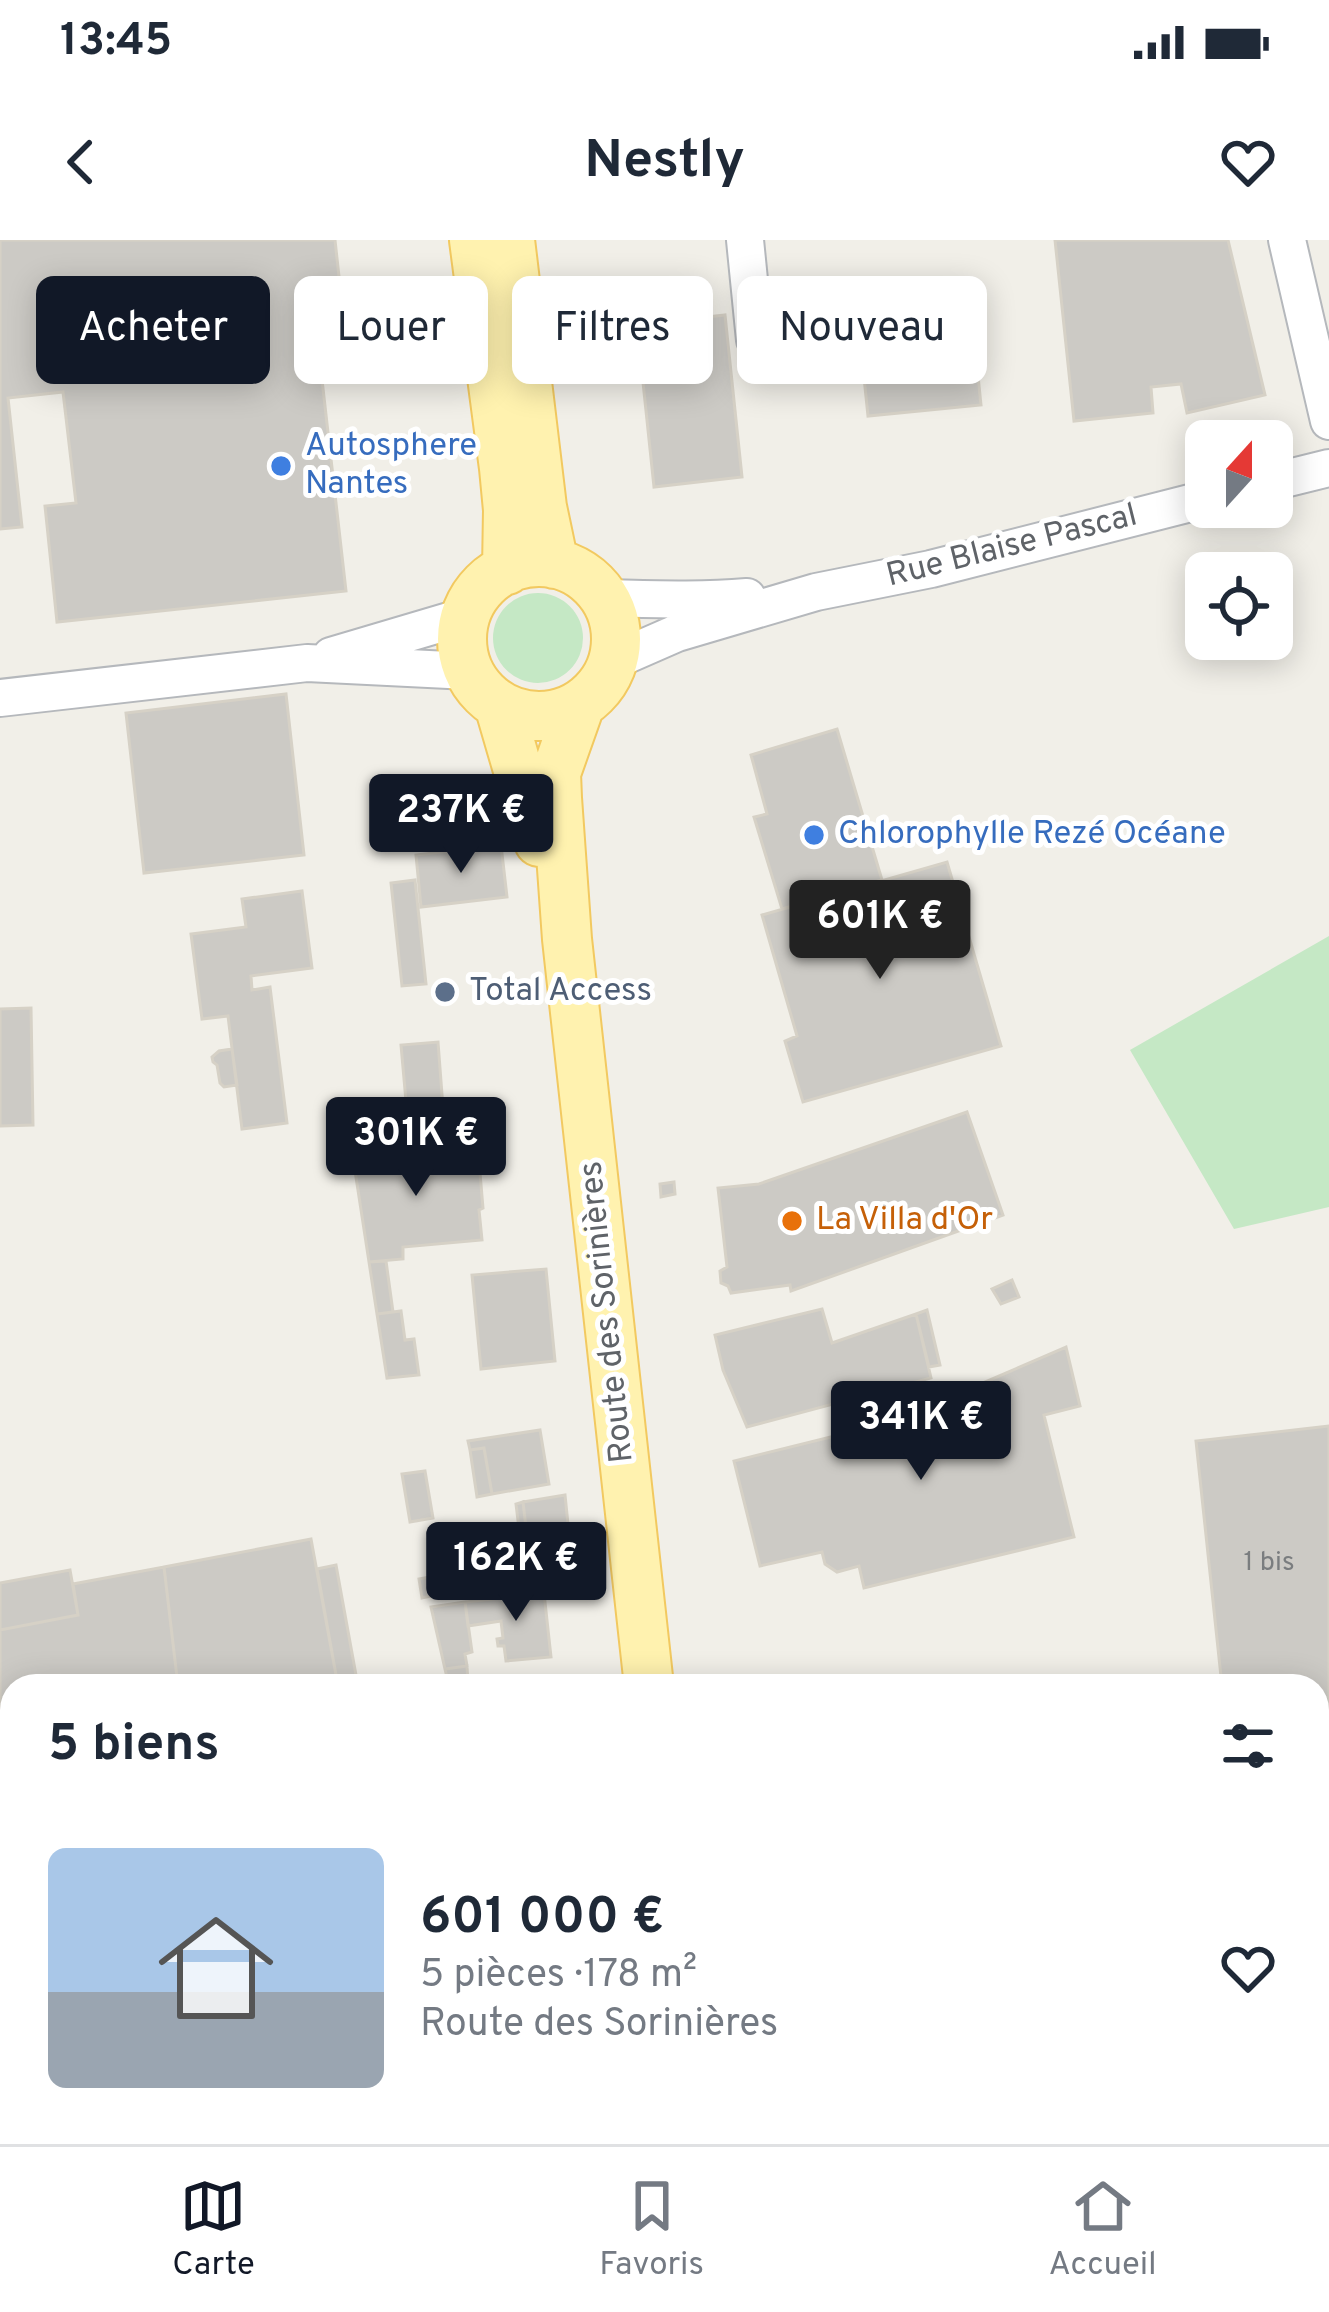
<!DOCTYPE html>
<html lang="fr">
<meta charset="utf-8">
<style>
:root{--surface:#fff;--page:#f6f6f7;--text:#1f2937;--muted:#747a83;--line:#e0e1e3;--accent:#111827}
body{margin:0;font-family:Overpass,sans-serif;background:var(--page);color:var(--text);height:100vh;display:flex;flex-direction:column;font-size:45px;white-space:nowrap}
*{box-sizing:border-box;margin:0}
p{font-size:39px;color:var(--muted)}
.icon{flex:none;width:66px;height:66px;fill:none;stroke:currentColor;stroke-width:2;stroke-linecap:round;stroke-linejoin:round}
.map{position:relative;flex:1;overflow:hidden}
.sheet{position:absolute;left:0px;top:1434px;width:1329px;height:471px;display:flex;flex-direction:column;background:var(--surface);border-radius:36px 36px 0 0;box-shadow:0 6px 30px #0003}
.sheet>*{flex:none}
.guide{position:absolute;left:36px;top:36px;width:1257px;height:108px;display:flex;gap:24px}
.needle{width:78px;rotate:21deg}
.controls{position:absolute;left:1185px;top:180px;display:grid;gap:24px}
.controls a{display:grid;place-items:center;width:108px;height:108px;border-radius:18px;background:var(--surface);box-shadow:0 6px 30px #0003;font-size:60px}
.price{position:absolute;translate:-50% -102px;padding:0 27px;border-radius:12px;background:var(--accent);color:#fff;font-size:39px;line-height:78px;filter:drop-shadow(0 3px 6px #0008)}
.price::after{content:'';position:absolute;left:50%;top:72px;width:36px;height:27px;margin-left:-18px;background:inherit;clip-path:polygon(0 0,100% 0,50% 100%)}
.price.current{background:#222;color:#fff}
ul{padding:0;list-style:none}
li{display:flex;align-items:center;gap:36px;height:300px;padding:0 48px}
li+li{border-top:3px solid var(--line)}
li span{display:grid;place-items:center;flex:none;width:336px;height:240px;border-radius:18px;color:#555}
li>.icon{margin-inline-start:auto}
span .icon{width:144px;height:144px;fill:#fffc;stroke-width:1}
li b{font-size:51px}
h2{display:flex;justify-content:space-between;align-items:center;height:144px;padding:0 48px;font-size:51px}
.tag{padding:0 42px;border-radius:18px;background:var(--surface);box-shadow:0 6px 30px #0003;font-size:42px;line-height:108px}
.tag.current{background:var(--accent);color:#fff}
.status{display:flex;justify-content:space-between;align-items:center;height:84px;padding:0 60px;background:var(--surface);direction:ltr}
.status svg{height:33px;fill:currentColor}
header{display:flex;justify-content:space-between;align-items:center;height:156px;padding:0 48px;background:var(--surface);font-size:54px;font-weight:700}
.menu{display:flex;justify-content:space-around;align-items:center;height:168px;border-top:3px solid var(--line);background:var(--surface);font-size:33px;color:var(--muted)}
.menu a{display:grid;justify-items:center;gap:6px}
.menu .current{color:var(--accent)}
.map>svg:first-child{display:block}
</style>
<div class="status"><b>13:45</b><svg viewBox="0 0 49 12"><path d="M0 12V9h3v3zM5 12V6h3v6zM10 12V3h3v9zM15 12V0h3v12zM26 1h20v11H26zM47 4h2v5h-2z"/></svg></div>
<header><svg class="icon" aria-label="back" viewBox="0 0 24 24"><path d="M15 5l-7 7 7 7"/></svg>Nestly<svg class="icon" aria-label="heart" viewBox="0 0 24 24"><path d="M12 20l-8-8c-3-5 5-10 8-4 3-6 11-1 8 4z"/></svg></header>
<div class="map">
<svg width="1329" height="1904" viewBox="0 0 1329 1904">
<rect width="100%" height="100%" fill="#f1efe8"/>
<path fill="#c5e8c5" d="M493 398a45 45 0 1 1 90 0a45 45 0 1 1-90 0Z
M1329,696V967L1234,989L1130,810Z"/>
<path fill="#cccac5" stroke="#d6d1c6" stroke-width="3" d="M0,0H335L348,119L320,122L346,351L57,382L45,266L76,263L63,152L8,158L22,287L0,289Z
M1055,0H1228L1265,155L1187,173L1181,144L1151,147L1153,173L1074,181Z
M968,38L981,165L868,176L855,50Z
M725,75L742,237L654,247L637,85Z
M286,454L304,615L144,633L126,473Z
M837,489L882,640L782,669L754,577L767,574L751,515Z
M501,605L507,657L421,667L416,615Z
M947,622L1001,806L803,862L785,801L797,796L762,675Z
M415,640L426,744L402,746L391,643Z
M302,651L312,728L251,736L252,750L270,747L287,883L242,889L228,776L202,779L191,694L246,687L242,659Z
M31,768L33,885L0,886V769Z
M438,802L444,881L408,884L401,805Z
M232,809L237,845L224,847L220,843L217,825L213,822L212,817L219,811Z
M967,872L1003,975L791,1051L790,1045L731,1053L728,1046L721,1043L720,1031L727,1027L718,948L759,944Z
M443,904L444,924L479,921L483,968L479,970L482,1000L403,1007V1019L369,1022L352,911Z
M674,942L675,954L661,957L660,944Z
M386,1021L393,1072L377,1074L369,1022Z
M546,1029L555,1121L481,1129L472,1035Z
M1012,1040L1019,1057L1001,1064L992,1049Z
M822,1069L832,1103L916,1074L931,1138L747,1187L723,1130L715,1095Z
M927,1070L940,1125L929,1127L916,1074Z
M401,1071L405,1100L414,1099L419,1135L387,1138L377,1074Z
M1066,1107L1080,1166L1044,1175L1074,1297L864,1348L859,1326L837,1332L825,1324L822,1312L760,1326L734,1221L863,1189L983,1143Z
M1329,1186V1654L1317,1655V1446H1222L1196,1201Z
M540,1190L549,1244L492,1254L484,1208L470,1210L468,1201Z
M484,1208L492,1254L477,1257L470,1210Z
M425,1231L433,1278L410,1282L402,1234Z
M565,1255L571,1313L507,1320L505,1299L527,1296L523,1262Z
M523,1262L527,1296L520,1297L516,1264Z
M311,1299L338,1446H178L164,1327Z
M336,1325L358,1446H338L317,1329Z
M164,1327L178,1446H12V1712H10L0,1663V1390L78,1375L73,1344Z
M70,1330L78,1375L0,1390V1343Z
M466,1330L470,1348L445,1353L441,1335Z
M441,1335L445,1353L422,1358L419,1339Z
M544,1353L551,1417L506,1421L504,1406H498L497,1399L503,1398L501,1381L468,1386L465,1362Z
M465,1362L472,1412L465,1414L467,1426L445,1429L431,1367Z
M467,1426L468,1444L449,1446L445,1429Z
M12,1829V1881L0,1882V1830Z
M12,1881V1893H75L76,1904H0V1882Z
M75,1893H231L232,1904H76Z
M792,1893H841L844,1904H785L783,1896Z"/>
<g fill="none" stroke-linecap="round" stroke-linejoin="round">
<g stroke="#b5b8bc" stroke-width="40">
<path id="minor" d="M745,0L755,100
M1287,0L1329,181
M1272,242L1329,228
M605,358C652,359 700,361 747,357
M331,416L466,376
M613,421L677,393L816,352L931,329L1206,259
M0,458L307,423L469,431"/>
</g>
<g stroke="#f2c960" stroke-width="52">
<path id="major" d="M474,0L504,228L508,270L507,330
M510,0L542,267L554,324
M462 399a77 77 0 1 1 154 0a77 77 0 1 1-154 0Z
M499,465L539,602
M580,465L556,533L557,558L567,699L649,1446
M697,1893L699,1904"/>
</g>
<use href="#minor" stroke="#fff" stroke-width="36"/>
<use href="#major" stroke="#fff2af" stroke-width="48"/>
</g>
<g fill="#3f7fe0" stroke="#fff" stroke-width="4.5">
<circle cx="281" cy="226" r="12"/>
<circle cx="814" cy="595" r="12"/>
</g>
<circle fill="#5c6f8a" stroke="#fff" stroke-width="4.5" cx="445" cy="752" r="12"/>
<circle fill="#e8710a" stroke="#fff" stroke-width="4.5" cx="792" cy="981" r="12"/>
<g text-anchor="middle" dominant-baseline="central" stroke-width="10" stroke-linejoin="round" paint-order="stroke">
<g font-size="27" fill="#7a7d7f">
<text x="1269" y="1323">1 bis</text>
</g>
<g font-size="33" fill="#366cbe" stroke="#fff" text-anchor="start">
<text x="305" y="207">Autosphere<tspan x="305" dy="38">Nantes</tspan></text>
<text x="838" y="595">Chlorophylle Rezé Océane</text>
</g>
<g font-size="33" fill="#5f6368" stroke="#fff">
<text transform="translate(1012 307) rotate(-14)">Rue Blaise Pascal</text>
<text transform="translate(608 1072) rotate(-96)">Route des Sorinières</text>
</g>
<g font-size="33" fill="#4e5e75" stroke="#fff" text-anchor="start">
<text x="469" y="752">Total Access</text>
</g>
<g font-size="33" fill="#c56008" stroke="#fff" text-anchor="start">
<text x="816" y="981">La Villa d'Or</text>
</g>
</g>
</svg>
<div class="controls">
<a><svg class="needle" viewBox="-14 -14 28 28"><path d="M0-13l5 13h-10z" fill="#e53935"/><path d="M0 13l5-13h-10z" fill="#747a83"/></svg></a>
<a><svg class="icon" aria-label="locate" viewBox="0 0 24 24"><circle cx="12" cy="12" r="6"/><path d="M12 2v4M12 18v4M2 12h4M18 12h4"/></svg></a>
</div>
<b class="price" style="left:461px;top:636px">237K €</b>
<b class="price current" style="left:880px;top:742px">601K €</b>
<b class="price" style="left:416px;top:959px">301K €</b>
<b class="price" style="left:921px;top:1243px">341K €</b>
<b class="price" style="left:516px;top:1384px">162K €</b>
<div class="guide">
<a class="tag current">Acheter</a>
<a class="tag">Louer</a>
<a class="tag">Filtres</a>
<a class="tag">Nouveau</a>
</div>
<section class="sheet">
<h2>5 biens<svg class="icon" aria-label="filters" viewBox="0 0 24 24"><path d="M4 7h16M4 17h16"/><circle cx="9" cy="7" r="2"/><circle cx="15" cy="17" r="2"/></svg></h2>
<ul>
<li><span style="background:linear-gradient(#a9c7e8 60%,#9aa5b1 0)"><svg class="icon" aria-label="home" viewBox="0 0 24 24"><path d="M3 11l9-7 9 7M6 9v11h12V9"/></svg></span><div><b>601 000 €</b><p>5 pièces · 178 m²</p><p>Route des Sorinières</p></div><svg class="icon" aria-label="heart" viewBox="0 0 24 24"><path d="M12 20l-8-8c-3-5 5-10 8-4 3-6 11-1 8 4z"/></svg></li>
</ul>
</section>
</div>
<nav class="menu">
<a class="current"><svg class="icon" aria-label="map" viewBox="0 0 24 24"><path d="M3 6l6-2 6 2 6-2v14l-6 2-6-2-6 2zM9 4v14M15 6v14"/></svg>Carte</a>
<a><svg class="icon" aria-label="saved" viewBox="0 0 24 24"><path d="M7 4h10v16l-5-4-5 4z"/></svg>Favoris</a>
<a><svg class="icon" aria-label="home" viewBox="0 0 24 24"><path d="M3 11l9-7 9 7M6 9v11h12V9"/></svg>Accueil</a>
</nav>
